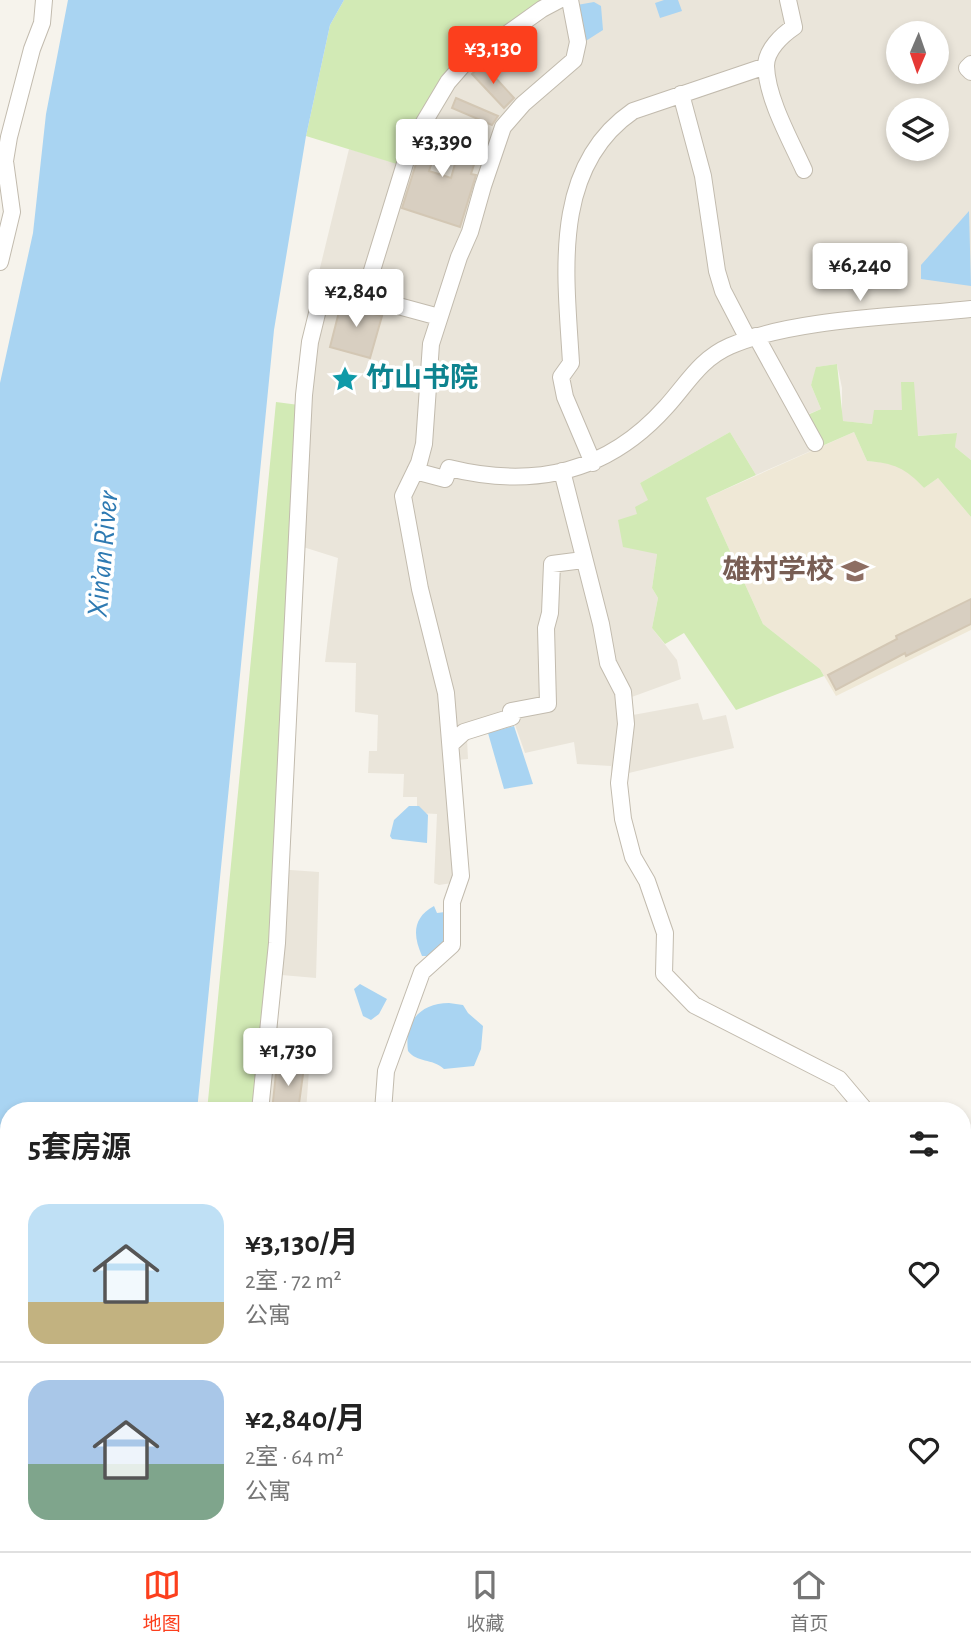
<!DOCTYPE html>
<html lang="zh">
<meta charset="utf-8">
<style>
:root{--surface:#fff;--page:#f6f6f6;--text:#222;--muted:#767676;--line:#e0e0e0;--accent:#fc3f1d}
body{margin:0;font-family:"Alegreya Sans","Noto Sans SC",sans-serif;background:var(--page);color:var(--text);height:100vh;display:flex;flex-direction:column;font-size:26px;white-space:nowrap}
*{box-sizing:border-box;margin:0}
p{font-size:23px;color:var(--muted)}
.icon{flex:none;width:38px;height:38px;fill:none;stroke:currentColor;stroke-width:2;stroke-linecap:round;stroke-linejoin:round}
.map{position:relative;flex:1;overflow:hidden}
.side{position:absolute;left:0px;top:1102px;width:971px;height:450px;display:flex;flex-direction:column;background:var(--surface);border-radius:28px 28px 0 0;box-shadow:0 4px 10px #0003}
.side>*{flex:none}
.needle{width:46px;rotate:182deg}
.fabs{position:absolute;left:886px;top:21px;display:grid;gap:14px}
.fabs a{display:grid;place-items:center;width:63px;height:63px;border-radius:50%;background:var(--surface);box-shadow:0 4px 10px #0003;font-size:35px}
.price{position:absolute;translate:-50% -60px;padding:0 16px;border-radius:7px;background:#fff;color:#222;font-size:23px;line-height:46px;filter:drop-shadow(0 2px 4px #0008)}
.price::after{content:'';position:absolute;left:50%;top:42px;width:21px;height:16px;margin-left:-10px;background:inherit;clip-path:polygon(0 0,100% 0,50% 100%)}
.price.selected{background:var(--accent);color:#fff}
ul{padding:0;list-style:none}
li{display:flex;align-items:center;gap:21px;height:175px;padding:0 28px}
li+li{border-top:2px solid var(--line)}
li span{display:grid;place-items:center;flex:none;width:196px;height:140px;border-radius:21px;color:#555}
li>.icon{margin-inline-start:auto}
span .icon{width:84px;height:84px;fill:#fffc;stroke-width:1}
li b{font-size:30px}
h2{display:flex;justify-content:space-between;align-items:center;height:84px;padding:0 28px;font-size:30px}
.dock{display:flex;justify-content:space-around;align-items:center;height:98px;border-top:2px solid var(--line);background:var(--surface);font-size:19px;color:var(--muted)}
.dock a{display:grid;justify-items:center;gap:4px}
.dock .selected{color:var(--accent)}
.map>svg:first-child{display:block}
</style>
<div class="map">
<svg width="971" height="1551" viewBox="0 0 971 1551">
<rect width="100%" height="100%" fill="#f6f3ec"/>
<path fill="#eae5da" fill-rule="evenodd" d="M546,0H971V460L955,447L956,433L917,436L902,410L872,424L842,421V388L837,364L817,367L811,385L821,409L806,415L822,446L756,475L730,432L640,483L649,500L657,554L652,588L658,598L652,628L677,660L681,679L629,698L633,715L698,703L703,720L726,715L734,748L612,777L611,766L577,764L574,742L525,753L514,722L467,739L468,759L457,760L465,881L439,885L434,883L437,814L417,813V797H403L404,774L368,773L369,751H377L378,715L355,712L356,663L325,662L338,558L300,546L299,405L310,309L349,149L400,164L452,67ZM898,33H936V72H898ZM898,110H936V149H898Z
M276,869L319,872L316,978L270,974Z
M259,1051L310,1057L306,1111H252Z
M963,1498L971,1513V1551H885L881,1544H962Z"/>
<path fill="#f7ead8" d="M965,1297L971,1301V1481L962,1466V1299Z"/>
<path fill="#efe8d6" d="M854,432L867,461L891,463L908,471L924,488L938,478L971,517V630L836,696L820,669L763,624L706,498Z"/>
<path fill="#d2eab5" d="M344,0H546L452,67L400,165L306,136L330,25Z
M837,364L843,421L872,424L874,410H902L901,382H914L918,436L957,433L955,447L971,460V517L938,478L924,488C906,468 893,463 867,461L854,432L822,446L805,416L821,409L811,385L816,367Z
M276,402L299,405L270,974L252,1111H207Z
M730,432L756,475L706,498L763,624L820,669L824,676L736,710L684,633L665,644L652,628L658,598L652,588L657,554L623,547L618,520L637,514L635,507L648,500L640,483Z
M161,1544H207L208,1551H162Z"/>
<path fill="#a9d4f2" d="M68,0H344L330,25L306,136L274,330L197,1111H9V1544H161L162,1551H0V383L33,233L46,114Z
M664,0H678L682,11L660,18L655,3Z
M594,2L601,6L603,30L581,44L577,5Z
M969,211L971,286L921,279V265Z
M514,726L533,784L504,789L488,733Z
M409,806H419L428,815L427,843L392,839L390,836L394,820Z
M434,906L437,913L445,912L446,942L436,956H422C413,936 412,918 434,906Z
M360,984L387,999L379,1014L371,1020L363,1016L354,989Z
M449,1003L463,1005L468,1013L483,1026L481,1049L474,1066L444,1069C432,1058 417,1063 408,1051C404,1022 420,1003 449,1003Z"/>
<path fill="#d8cfc1" stroke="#d3c7b4" stroke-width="2" fill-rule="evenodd" d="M483,64L514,98L504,108L472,74Z
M456,98L498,116L492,125L452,108Z
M434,127L442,129L441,135L480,146L471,174L476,175L460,227L402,208L421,148ZM436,150L457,157L451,178L429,171Z
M342,300H362L369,305V313L382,316L370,358L330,347Z
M971,599V624L906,656L905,653L836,690L828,675L897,639L896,636Z
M277,1064L304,1067L298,1111H272Z"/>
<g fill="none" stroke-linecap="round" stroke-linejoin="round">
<g stroke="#c2bbae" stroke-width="18">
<path id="minor" d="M788,0L794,27C782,35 766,50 766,66C767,99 791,141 804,170
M971,64L967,68L971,72
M681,94L703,176L717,271L723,291L748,339
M0,262L12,212L5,161L9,137L32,49L42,23L44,0
M366,290L411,144L448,82L462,66L542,9L559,0
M756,336L815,443
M593,463L565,397L561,377L571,363C566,276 550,168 633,111L766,66
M415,471L445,479L449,468C534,489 607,473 666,407C687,384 700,359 730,346C794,318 900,317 971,309
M562,471L601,624L608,663L623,692L626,724L619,783L623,819L633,857L647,881L665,933L664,974L694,1005L839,1079L866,1111
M452,743L464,732L512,717L511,711L548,704L546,628L550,613L552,564L583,560
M260,1111L277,943L304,395L310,342L323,289L366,290L380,301L439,317
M383,1111L386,1071L422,972L452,945V902L461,876L446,693L420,589L403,496L419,463L424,444L431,344L459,257L470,232L483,186L503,127L523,104L574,60L578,42L570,0
M962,1245L971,1234
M962,1390L971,1384
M962,1483L971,1497
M347,1544L348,1551
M475,1551L488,1544
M560,1551L572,1544
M611,1551L625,1544"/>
</g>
<g stroke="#e0a43c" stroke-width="25">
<path id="highway" d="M962,1167L971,1156
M962,1197L971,1186
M501,1551L514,1544
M537,1551L550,1544"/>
</g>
<use href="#minor" stroke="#fff" stroke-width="16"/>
<use href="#highway" stroke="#ffcf6e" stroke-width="23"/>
</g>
<defs>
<g id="sight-bare" transform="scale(2.1)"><path d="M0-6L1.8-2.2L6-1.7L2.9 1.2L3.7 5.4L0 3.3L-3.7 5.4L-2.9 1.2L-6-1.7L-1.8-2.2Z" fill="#0f9aa8" stroke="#fff" stroke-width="2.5" paint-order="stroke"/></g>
<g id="school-bare" transform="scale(2.1)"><path d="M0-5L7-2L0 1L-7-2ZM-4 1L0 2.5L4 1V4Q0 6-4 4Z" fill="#8d6e63" stroke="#fff" stroke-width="2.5" paint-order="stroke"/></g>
</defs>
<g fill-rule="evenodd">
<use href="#sight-bare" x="345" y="379"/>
<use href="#school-bare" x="855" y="571"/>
</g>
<g text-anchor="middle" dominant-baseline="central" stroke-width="7" stroke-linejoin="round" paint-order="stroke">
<g font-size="28" font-weight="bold" fill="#0d838f" stroke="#fff" text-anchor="start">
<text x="366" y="379">竹山书院</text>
</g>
<g font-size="28" font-weight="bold" fill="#785e54" stroke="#fff" text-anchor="end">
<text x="834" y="571">雄村学校</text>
</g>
<g font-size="30" font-style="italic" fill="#2e7ab2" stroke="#fff">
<text transform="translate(103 554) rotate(-85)">Xin’an River</text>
</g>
</g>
</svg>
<div class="fabs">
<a><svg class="needle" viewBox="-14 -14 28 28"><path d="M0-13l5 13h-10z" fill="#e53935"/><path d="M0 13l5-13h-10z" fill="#767676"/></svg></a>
<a><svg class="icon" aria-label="layers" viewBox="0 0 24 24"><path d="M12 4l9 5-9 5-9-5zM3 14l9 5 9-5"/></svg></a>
</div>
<b class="price selected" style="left:493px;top:86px">¥3,130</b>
<b class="price" style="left:442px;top:179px">¥3,390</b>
<b class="price" style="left:860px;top:303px">¥6,240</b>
<b class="price" style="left:356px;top:329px">¥2,840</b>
<b class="price" style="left:288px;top:1088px">¥1,730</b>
<section class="side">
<h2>5套房源<svg class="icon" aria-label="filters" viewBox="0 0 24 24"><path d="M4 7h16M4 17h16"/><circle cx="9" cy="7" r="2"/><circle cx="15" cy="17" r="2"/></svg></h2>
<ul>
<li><span style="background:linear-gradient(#bfe0f5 70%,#c2b280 0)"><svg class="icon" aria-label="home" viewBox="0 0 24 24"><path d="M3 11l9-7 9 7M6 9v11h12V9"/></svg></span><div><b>¥3,130/月</b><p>2室 · 72 m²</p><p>公寓</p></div><svg class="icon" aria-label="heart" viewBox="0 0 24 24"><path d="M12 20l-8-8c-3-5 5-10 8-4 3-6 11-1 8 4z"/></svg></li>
<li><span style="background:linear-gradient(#a9c7e8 60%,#7fa58c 0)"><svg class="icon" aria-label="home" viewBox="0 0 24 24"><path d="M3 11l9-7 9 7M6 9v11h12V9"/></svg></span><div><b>¥2,840/月</b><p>2室 · 64 m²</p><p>公寓</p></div><svg class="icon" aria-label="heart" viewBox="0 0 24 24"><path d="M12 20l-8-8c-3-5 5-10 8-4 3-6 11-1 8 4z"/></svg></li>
</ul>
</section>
</div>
<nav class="dock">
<a class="selected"><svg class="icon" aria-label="map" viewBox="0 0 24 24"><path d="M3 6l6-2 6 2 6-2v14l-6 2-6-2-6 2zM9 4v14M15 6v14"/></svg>地图</a>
<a><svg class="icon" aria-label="saved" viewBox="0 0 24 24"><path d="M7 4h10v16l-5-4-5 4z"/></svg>收藏</a>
<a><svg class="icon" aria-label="home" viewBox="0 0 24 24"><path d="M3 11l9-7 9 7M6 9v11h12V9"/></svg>首页</a>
</nav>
